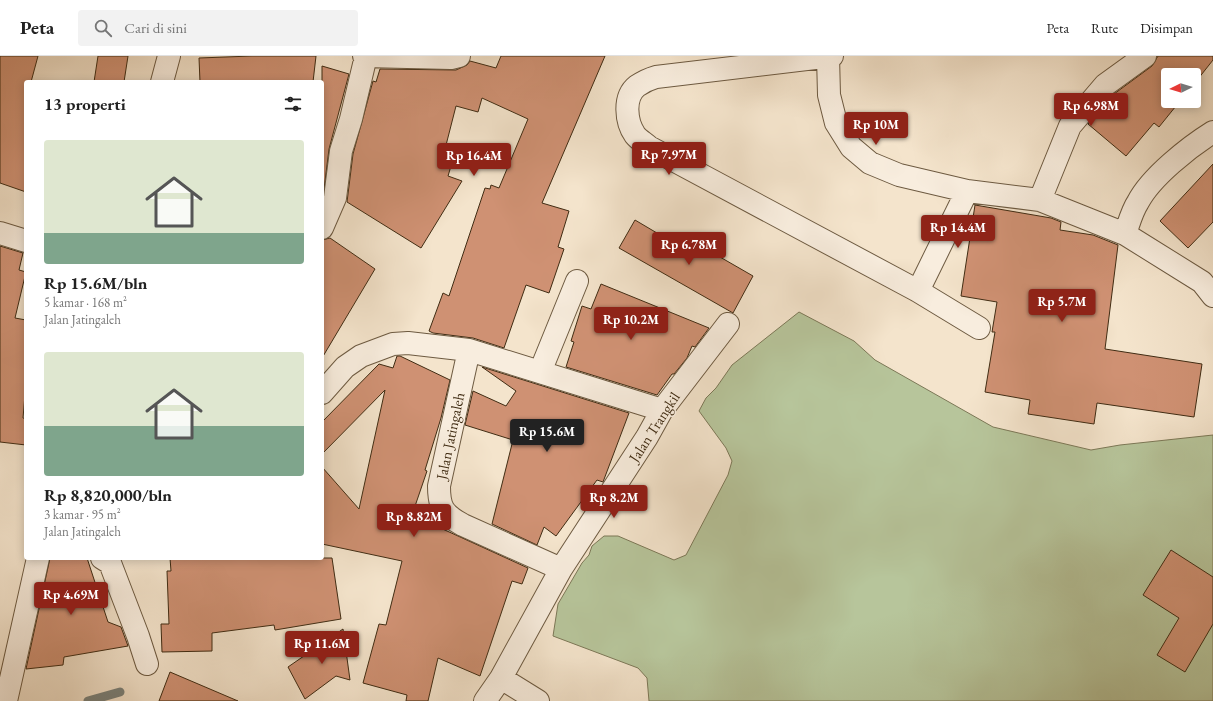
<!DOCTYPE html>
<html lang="id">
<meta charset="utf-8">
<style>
:root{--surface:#fff;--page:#f2f2f2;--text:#222;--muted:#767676;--line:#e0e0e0;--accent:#8f2418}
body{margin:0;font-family:"EB Garamond",serif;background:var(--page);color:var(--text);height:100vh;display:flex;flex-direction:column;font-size:15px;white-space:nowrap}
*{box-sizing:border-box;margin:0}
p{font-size:13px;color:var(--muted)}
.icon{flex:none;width:22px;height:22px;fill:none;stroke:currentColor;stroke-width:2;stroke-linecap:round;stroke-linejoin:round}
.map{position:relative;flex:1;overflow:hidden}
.sheet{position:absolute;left:24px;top:24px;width:300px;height:480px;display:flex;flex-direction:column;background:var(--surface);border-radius:4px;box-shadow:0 2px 10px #0003}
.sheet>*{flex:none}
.needle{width:26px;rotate:265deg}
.controls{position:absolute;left:1161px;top:12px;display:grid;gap:8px}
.controls a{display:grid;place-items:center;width:40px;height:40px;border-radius:4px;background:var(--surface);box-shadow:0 2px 10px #0003;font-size:20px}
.price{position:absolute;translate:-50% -34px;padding:0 9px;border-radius:4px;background:var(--accent);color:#fff;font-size:13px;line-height:26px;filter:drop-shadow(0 1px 2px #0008)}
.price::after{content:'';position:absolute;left:50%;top:24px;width:12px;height:9px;margin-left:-6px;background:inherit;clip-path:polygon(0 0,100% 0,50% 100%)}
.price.active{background:#222;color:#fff}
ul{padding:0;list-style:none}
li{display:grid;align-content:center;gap:8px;height:212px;padding:0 20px}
li span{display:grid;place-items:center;height:124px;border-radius:4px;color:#555}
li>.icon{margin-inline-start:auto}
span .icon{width:72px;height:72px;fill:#fffc;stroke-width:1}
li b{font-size:17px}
h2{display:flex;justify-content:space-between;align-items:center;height:48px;padding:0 20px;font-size:17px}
header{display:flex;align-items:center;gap:24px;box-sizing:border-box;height:56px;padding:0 20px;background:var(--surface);border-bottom:1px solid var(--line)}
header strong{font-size:19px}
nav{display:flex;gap:22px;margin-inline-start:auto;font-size:14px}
.search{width:280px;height:36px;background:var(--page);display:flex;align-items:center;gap:10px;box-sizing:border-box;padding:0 14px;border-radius:4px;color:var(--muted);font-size:15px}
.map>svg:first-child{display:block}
</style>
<header>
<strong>Peta</strong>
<div class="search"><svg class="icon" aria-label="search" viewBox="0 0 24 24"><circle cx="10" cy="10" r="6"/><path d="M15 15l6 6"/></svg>Cari di sini</div>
<nav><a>Peta</a><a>Rute</a><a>Disimpan</a></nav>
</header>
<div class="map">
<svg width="1213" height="645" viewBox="0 0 1213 645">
<rect width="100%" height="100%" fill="#f4e4cc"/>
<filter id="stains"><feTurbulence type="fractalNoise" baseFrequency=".005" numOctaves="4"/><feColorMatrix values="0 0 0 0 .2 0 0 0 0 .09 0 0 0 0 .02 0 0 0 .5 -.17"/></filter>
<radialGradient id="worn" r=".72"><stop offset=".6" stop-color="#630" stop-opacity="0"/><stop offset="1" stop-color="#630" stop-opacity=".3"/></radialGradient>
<path fill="#b7c59b" stroke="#7c7857" d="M799,256L854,285L875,304L993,371L1091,394L1120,389L1213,379V645H649L647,622L638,612L553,580L558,548L582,507L589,499L592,490L604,480H618L674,504L686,499L728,419L732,405L726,392L699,355L706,342L716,332L732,309Z"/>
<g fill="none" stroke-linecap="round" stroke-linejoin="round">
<path stroke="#7a827c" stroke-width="9" d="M88,645L120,636"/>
</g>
<path fill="#cf9173" stroke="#402c13" d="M0,0H38L31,26H26V136L0,127Z
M98,0H128L124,26H94Z
M252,0H316L313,26H200L199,2Z
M501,0H605L542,147L569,155L558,191L564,193L549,237L526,229L504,292L473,282L433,277L429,275L443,237L449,240L485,132L490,133L491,129L499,132L528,63L482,42L478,56L456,50L444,97L454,100L448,120L462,125L421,192L347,146L353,98L373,25L376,26L380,13L456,14L467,9L470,5L496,12Z
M1158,0H1213V4L1194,28V19H1168V45H1180L1159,71L1154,67L1126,100L1088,68L1114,38L1152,10Z
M322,10L349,18L329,93L324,133L322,132Z
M1213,108V166L1188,192L1160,165Z
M975,149L1051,162L1061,166L1060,174L1093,179L1118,189L1105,293L1202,308L1194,361L1097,347L1094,368L1028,358L1030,344L985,336L995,276H992L997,246L961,240Z
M635,164L684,193L687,186L720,201L753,220L733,257L619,192Z
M330,182L375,213L322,302V184Z
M0,190L23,197L19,214L26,216L15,262L26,264V327L23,362L26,363V389L0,386Z
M601,228L709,272L695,291L692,290L687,302L674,318H672L657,339L566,311L574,286L571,285L582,250L591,253Z
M397,300H400L450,324L441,362L425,414L427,415L412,459L528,512L522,528L512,525L480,620L438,602L428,645H406L407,639L363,627L379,568L386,569L402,505L322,488V411L359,453L385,334L322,398V366L379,308L393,312Z
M482,311L629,357L603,426L597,424L556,480L544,471L537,489L492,468L513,384L465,369L473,335L506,350L516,335Z
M1171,494L1213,521V568L1185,616L1157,599L1179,562L1143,539Z
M50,502H87L108,566L121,571L128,590L64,601L63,609L26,613Z
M170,502H332L341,563L275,574L274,569L212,577V595L162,596L161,568H169L167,515H171Z
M343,573L350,624L336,620L305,643L288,611Z
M170,616L238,645H159Z"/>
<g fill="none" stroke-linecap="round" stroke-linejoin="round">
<g stroke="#6d5a41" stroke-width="24">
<path id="minor" d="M364,0L451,2L459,0
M828,0L829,39L836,67L851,91L870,107L899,119L967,135L1040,144L1125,178L1202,226L1213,240
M832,0L656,21C649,23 643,26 637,30C623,41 626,66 635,79C639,84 645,87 649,91L918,235L979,272
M162,26L169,0
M1040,144L1070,70L1105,29L1145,0
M322,172L335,142L341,95L351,63L366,0
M0,177L26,185
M1125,178C1129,167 1132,155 1138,146C1151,121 1189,91 1213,76
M918,235L967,135
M469,294L439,430C439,452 443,458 463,469L561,513
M540,316L577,225
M322,337L345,311L361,300L393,288L408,287L469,294L662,354
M102,502L110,507L138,580L147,608
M501,622L538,645
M6,645L38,502
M485,645L501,622L561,513L647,381L662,354L728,268"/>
</g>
<use href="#minor" stroke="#f8edde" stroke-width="22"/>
</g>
<g text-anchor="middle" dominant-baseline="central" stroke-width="3" stroke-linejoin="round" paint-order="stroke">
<g font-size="15" fill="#402c13" stroke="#f8edde">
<text transform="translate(654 371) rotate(-57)">Jalan Trangkil</text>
<text transform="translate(450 380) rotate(-78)">Jalan Jatingaleh</text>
</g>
</g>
<rect width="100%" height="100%" filter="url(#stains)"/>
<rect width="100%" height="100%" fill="url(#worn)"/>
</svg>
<div class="controls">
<a><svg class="needle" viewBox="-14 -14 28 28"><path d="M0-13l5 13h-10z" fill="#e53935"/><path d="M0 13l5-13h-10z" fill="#767676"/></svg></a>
</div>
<b class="price" style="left:1091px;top:71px">Rp 6.98M</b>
<b class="price" style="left:876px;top:90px">Rp 10M</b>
<b class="price" style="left:669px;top:120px">Rp 7.97M</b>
<b class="price" style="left:474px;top:121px">Rp 16.4M</b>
<b class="price" style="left:958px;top:193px">Rp 14.4M</b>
<b class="price" style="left:689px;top:210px">Rp 6.78M</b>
<b class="price" style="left:1062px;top:267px">Rp 5.7M</b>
<b class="price" style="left:631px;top:285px">Rp 10.2M</b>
<b class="price active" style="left:547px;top:397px">Rp 15.6M</b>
<b class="price" style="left:614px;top:463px">Rp 8.2M</b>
<b class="price" style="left:414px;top:482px">Rp 8.82M</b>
<b class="price" style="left:71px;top:560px">Rp 4.69M</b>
<b class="price" style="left:322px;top:609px">Rp 11.6M</b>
<section class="sheet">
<h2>13 properti<svg class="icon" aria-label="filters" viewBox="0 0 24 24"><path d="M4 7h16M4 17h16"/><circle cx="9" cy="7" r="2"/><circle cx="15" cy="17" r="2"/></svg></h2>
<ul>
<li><span style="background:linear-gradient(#dfe7d0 75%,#7fa58c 0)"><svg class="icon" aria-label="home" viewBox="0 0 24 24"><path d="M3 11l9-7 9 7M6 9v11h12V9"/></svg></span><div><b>Rp 15.6M/bln</b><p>5 kamar · 168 m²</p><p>Jalan Jatingaleh</p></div></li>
<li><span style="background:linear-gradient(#dfe7d0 60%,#7fa58c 0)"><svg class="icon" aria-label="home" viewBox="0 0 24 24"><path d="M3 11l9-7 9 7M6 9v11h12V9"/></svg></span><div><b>Rp 8,820,000/bln</b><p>3 kamar · 95 m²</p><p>Jalan Jatingaleh</p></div></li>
</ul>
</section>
</div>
